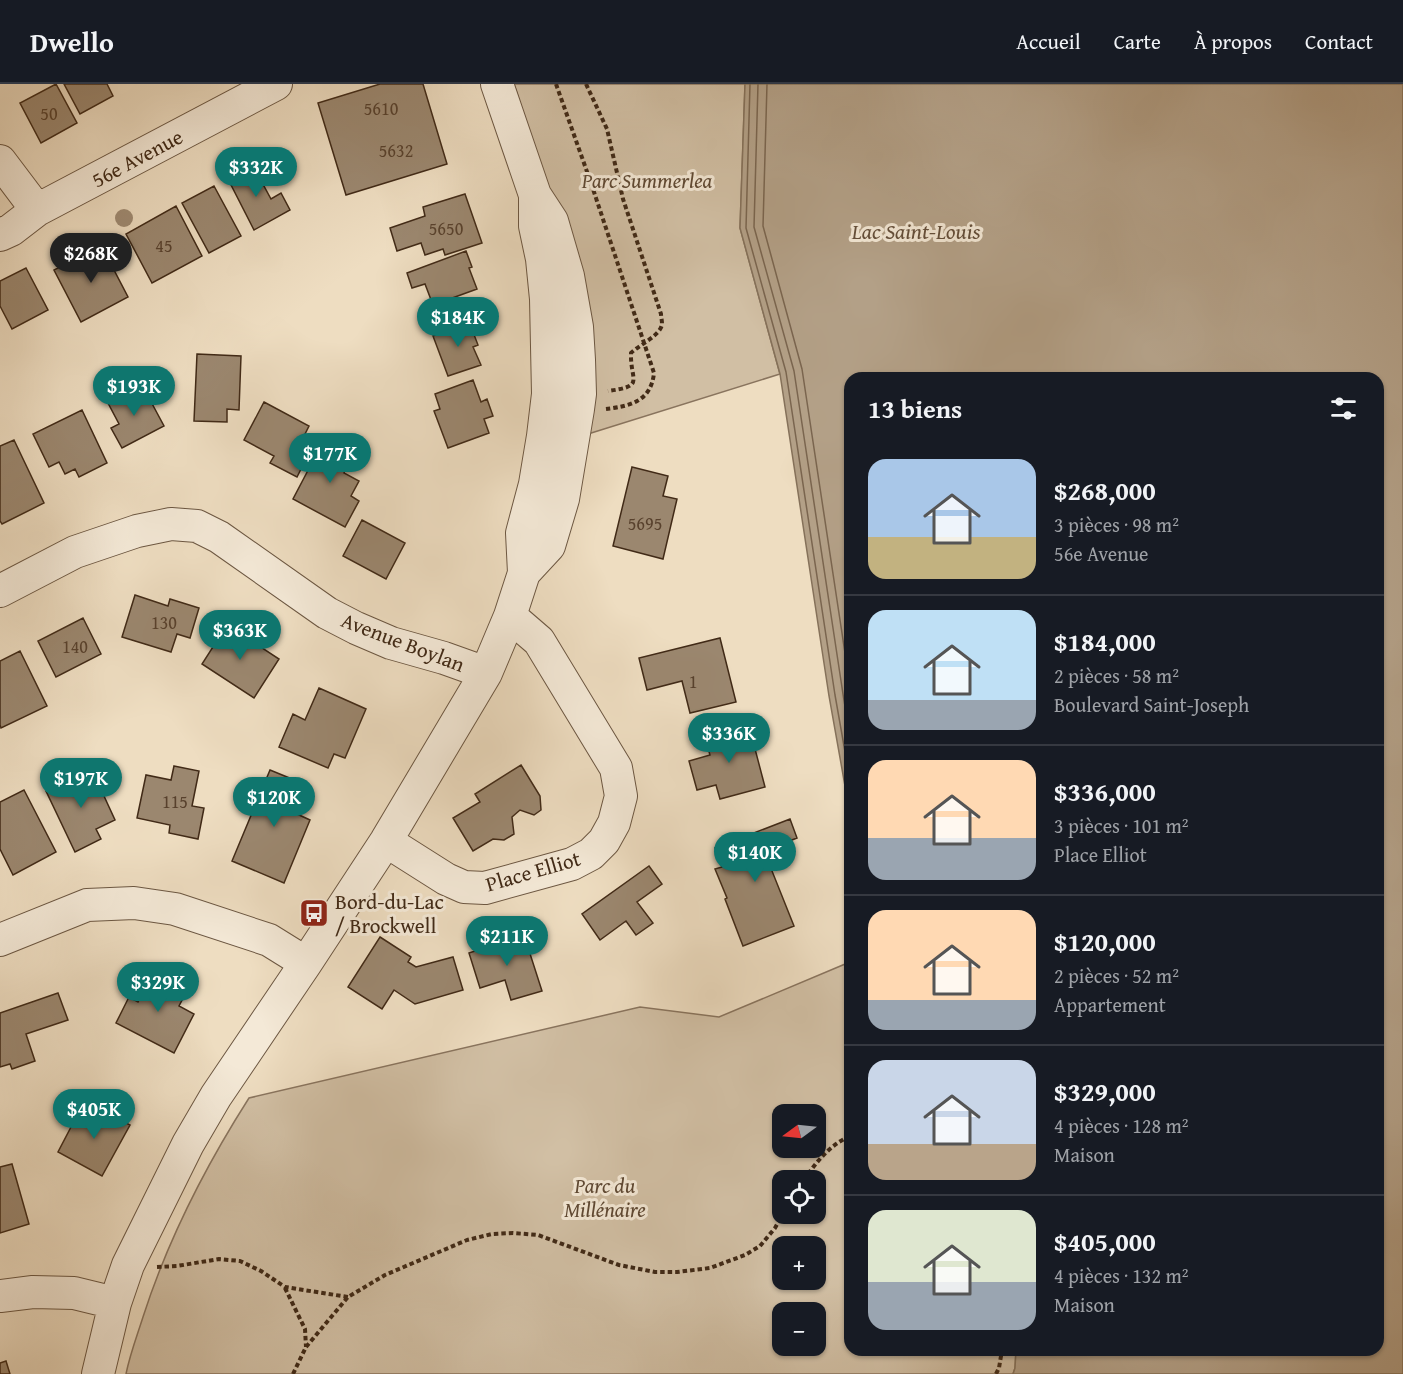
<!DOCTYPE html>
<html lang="fr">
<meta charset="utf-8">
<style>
:root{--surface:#171b24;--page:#242831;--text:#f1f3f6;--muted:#9ea1a6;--line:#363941;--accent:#0f766e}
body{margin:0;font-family:"Gentium Book Plus",serif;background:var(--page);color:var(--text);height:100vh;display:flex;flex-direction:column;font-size:22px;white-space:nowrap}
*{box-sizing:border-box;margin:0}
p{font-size:20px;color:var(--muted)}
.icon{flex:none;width:33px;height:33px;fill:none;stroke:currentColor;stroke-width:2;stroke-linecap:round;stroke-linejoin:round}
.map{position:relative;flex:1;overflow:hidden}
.details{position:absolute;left:844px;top:288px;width:540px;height:984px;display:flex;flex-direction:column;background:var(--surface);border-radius:18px;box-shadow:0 2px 4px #0004}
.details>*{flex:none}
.needle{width:39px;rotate:255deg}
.tools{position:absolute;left:772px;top:1020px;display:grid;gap:12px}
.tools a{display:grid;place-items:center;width:54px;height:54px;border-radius:12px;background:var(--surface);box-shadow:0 2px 4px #0004;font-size:30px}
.price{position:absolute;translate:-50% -51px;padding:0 14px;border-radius:21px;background:var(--accent);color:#fff;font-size:20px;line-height:39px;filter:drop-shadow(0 2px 3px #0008)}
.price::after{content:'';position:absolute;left:50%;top:36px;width:18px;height:14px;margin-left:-9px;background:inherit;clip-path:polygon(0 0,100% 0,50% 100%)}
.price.on{background:#222;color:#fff}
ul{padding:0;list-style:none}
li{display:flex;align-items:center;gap:18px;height:150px;padding:0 24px}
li+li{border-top:2px solid var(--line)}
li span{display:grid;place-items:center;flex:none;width:168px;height:120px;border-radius:18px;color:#555}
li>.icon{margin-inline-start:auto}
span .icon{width:72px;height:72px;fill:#fffc;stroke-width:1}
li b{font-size:26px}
h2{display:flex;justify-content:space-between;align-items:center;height:72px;padding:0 24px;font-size:26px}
header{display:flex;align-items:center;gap:36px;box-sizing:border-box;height:84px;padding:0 30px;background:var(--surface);border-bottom:2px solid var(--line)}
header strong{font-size:28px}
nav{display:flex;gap:33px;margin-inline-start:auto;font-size:21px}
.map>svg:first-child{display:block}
</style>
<header>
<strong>Dwello</strong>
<nav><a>Accueil</a><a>Carte</a><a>À propos</a><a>Contact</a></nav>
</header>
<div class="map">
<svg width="1403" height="1290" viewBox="0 0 1403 1290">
<rect width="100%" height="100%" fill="#eeddc1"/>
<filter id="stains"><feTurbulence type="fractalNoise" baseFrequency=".00333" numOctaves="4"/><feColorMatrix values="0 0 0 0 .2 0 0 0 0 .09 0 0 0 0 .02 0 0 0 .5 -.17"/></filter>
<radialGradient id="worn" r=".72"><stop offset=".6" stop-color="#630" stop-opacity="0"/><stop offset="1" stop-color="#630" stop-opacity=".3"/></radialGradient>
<path fill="#d1bfa4" stroke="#89745e" stroke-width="1.5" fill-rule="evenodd" d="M514,0H745L740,144L780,290L588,350L532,56Z
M850,878V1266H1016L1015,1284L1013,1290H126C130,1270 137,1252 143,1233C168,1155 205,1083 249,1014L640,923L719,933ZM783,1030H816V1064H783ZM783,1096H816V1130H783ZM783,1162H816V1196H783ZM783,1228H816V1262H783Z"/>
<path fill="#b3a087" stroke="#85715a" stroke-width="1.5" d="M745,0H1403V1290H1013L1015,1284L1016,1266H1378V294H850V730L829,612L780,290L740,144Z"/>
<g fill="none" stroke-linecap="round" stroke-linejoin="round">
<path stroke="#7a654f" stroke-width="1.5" d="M750,0L746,144L786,288L835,611L850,696
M758,0L754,143L794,287L843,610L850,654
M767,0L763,142L802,285L850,602"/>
</g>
<path fill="#9b876f" stroke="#412a17" stroke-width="1.5" d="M56,0L77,39L41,59L20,19Z
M64,0H107L113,12L80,30Z
M380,0H423L447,80L346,111L318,19Z
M252,80L271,115L281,109L290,126L254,146L227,93Z
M214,102L241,152L209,169L182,119Z
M465,110L482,159L445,171L443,165L425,171L421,159L397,167L390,144L425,132L423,123Z
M176,122L202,172L152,199L126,150Z
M101,161L128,213L81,238L54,186Z
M466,167L472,183L469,184L477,205L433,221L425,200L412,204L407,189Z
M26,184L48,226L12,245L0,222V197Z
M468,235L478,261L473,263L481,281L448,292L433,252L456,243L455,240Z
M197,270L241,272L239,326L227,325V338L194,337Z
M473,296L481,318L487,315L493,332L484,335L489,349L448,364L434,327L440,325L435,310Z
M142,301L164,342L122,364L111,344L119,340L108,319Z
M264,318L309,342L300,360L311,365L297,393L270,379L274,372L244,356Z
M82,326L107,379L79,393L75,385L65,390L59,378L49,383L33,350Z
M325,354L354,370L344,389L359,397L351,412L359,417L345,443L293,415Z
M14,356L44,419L2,440L0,437V362Z
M632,383L668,392L663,412L677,415L663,475L613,462Z
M362,436L405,459L386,495L343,472Z
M135,511L168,522L170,515L199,524L190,554L177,550L171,568L122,553Z
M83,534L101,570L56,593L38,557Z
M227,541L279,575L254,614L202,580Z
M720,554L736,618L690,629L682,597L647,606L639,574Z
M20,567L47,622L1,644L0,641V577Z
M319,604L366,625L345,674L334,670L328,684L279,663L293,630L305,636Z
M749,642L765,703L720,715L716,701L697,706L689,677L710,671L705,654Z
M521,681L540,712L541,726L534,731L520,726L512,733L514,750L504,756L493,755L473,767L453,734L480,718L475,710Z
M174,682L199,687L192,722L204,724L198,755L169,749L170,741L137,734L146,691L171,696Z
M92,686L115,736L96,745L101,755L75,768L46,707Z
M270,686L309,702L297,730L310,736L284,799L232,777Z
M24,706L56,768L13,791L0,765V718Z
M790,735L797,754L764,767L794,842L743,862L725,815L727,814L715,785L722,783L715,764Z
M649,782L662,800L637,818L653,839L636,851L626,837L600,856L582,830Z
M524,851L542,907L511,916L505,896L480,904L469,869Z
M380,853L411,873L408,878L416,883L453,873L463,906L415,920L394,906L382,925L348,903Z
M154,887L188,905L179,922L194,930L174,969L116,939L129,913L138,918Z
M58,909L68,936L26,950L35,977L12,985L10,980L0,983V929Z
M82,1022L99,1031L102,1026L130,1041L102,1092L58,1068Z
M12,1080L29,1140L0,1149V1083Z
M6,1277L10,1290H0V1279Z"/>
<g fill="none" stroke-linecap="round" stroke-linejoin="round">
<g stroke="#6c5742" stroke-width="34">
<path id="minor" d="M497,0L535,111L552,137L568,192L577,243L579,276L580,310L578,325L563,415L549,462L524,489
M0,77L37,126
M0,151L11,146L37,126L276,0
M0,507L75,468L137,447L171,440L197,442L219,453L327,529L356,544L391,559L444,574L486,589
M386,757L446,795L464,803L485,804L572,780L591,770L604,757L614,739L621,712L616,684L539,557L510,532
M0,856L87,821L134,819L175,825L269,856L306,879
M0,1212L33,1208L74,1209L115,1219
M98,1290L115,1219L128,1181L188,1060L216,1012L306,879L386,757L486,589L510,532L524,489L522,449L535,400L543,352L548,310L546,215L542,175L535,142V111"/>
</g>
<path stroke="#412a17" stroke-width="4" stroke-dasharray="4.5 3" stroke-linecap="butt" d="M556,0L591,99L654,289C651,317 631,322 606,325
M586,0L607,45L623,115L661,230C661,233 662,236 662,240C661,251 639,261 631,269C630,297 646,302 608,307
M804,1096C816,1078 830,1061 850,1052
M157,1183L177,1182L219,1175L240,1177L261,1187L285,1203L348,1213
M285,1204L305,1245L306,1263
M293,1290L306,1263L348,1213L385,1191L467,1156L492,1150L513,1149L538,1151L619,1181L655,1188H677L710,1184L745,1171L760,1162L775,1144L783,1130
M996,1290L999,1284L1002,1266"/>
<use href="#minor" stroke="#f4e9d7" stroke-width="32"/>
</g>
<circle fill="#9f8b73" cx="124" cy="134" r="9"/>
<defs>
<g id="bus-square" transform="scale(1.5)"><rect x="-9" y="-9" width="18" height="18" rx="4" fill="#8f2418" stroke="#f4e9d7"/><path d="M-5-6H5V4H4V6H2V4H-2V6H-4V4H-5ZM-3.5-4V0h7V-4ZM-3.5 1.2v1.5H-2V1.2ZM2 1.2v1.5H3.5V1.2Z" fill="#fff"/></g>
</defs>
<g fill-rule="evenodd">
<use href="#bus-square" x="314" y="829"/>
</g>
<g text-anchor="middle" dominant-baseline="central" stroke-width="6" stroke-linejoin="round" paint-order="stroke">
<g font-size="18" fill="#58412d">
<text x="381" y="24">5610</text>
<text x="49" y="29">50</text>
<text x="396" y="66">5632</text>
<text x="446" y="144">5650</text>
<text x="164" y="161">45</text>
<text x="645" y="439">5695</text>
<text x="164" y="538">130</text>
<text x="75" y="562">140</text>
<text x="693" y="597">1</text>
<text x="175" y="717">115</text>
</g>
<g font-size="21" fill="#412a17" stroke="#f4e9d7">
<text transform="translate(137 74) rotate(-28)">56e Avenue</text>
<text transform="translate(403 558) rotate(21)">Avenue Boylan</text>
<text transform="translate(533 787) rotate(-16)">Place Elliot</text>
</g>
<g font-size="21" font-style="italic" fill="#5e4833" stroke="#f4e9d7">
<text x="647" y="96">Parc Summerlea</text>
<text x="605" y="1101">Parc du<tspan x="605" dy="24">Millénaire</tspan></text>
</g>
<g font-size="21" fill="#412a17" stroke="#f4e9d7" text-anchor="start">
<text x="335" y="817">Bord-du-Lac<tspan x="335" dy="24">/ Brockwell</tspan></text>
</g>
<g font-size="22" font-style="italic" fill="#634d39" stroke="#f4e9d7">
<text x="916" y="147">Lac Saint-Louis</text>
</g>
</g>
<rect width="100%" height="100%" filter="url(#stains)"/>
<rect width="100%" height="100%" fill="url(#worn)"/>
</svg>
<div class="tools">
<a><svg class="needle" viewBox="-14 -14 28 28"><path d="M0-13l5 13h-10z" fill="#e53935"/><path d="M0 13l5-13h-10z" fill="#9ea1a6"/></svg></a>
<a><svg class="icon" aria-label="locate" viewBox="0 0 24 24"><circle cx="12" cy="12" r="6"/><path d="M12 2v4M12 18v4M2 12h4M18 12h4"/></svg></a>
<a>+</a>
<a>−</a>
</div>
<b class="price" style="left:256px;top:114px">$332K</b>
<b class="price on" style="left:91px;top:200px">$268K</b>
<b class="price" style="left:458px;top:264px">$184K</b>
<b class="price" style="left:134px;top:333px">$193K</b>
<b class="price" style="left:330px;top:400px">$177K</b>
<b class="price" style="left:240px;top:577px">$363K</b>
<b class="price" style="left:729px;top:680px">$336K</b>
<b class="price" style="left:81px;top:725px">$197K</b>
<b class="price" style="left:274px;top:744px">$120K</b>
<b class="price" style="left:755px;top:799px">$140K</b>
<b class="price" style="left:507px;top:883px">$211K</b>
<b class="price" style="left:158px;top:929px">$329K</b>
<b class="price" style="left:94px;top:1056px">$405K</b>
<section class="details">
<h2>13 biens<svg class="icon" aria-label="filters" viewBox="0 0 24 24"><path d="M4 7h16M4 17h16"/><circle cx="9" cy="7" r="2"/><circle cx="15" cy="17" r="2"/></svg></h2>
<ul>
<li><span style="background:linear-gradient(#a9c7e8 65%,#c2b280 0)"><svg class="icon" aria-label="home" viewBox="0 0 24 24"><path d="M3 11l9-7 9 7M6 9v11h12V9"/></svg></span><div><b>$268,000</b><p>3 pièces · 98 m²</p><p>56e Avenue</p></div></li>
<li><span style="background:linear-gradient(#bfe0f5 75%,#9aa5b1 0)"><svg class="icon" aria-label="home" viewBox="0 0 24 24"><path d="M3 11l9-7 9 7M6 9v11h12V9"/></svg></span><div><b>$184,000</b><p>2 pièces · 58 m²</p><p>Boulevard Saint-Joseph</p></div></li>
<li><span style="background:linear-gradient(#ffd9b3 65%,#9aa5b1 0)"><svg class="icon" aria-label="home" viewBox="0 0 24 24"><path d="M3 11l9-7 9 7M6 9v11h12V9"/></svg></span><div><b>$336,000</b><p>3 pièces · 101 m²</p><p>Place Elliot</p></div></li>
<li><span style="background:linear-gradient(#ffd9b3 75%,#9aa5b1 0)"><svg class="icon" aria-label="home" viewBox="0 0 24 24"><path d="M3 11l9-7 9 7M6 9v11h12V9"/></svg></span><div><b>$120,000</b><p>2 pièces · 52 m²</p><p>Appartement</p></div></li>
<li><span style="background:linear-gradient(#c9d6e8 70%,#b9a48a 0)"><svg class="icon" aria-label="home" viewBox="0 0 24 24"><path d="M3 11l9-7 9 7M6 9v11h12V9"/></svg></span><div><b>$329,000</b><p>4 pièces · 128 m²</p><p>Maison</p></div></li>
<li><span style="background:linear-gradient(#dfe7d0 60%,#9aa5b1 0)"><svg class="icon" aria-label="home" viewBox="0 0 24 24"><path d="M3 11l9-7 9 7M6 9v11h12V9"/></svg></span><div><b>$405,000</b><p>4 pièces · 132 m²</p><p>Maison</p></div></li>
</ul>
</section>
</div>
